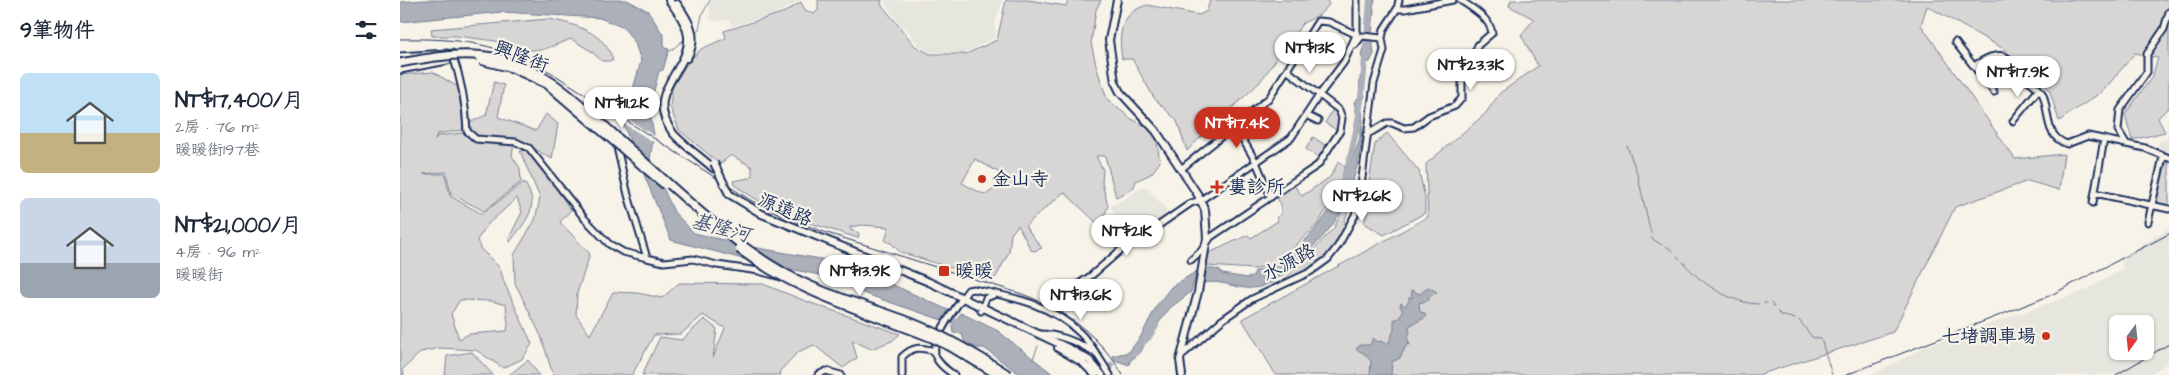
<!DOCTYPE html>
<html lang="zh-TW">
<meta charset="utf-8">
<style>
:root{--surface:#fff;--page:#f6f6f7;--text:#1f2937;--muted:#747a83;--accent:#c8321e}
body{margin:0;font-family:"Architects Daughter","LXGW WenKai TC",sans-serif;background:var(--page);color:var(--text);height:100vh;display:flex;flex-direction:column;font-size:19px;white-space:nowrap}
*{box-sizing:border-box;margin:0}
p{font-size:16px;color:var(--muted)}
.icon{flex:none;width:28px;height:28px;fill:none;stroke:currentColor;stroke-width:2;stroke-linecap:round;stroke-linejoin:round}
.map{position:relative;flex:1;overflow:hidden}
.drawer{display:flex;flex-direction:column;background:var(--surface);width:400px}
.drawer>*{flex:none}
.needle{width:32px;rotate:195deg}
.buttons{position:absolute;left:1709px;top:315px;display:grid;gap:10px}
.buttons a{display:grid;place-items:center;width:45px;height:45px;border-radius:8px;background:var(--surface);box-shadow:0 1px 4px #0004;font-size:25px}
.price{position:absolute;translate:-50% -42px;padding:0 11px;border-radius:18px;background:#fff;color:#222;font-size:16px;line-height:32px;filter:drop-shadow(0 1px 2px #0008)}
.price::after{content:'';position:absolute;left:50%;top:30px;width:15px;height:11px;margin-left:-8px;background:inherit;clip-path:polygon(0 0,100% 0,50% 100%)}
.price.on{background:var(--accent);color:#fff}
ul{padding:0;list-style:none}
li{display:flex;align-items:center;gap:15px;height:125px;padding:0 20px}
li span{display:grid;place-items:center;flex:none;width:140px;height:100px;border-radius:8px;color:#555}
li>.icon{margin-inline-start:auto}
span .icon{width:60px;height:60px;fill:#fffc;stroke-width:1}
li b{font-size:21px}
h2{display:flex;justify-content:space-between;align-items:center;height:60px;padding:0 20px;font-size:21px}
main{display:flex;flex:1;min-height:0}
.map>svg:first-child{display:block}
</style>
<main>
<section class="drawer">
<h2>9筆物件<svg class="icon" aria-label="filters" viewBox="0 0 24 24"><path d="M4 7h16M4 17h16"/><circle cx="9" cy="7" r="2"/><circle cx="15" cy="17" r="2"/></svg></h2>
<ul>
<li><span style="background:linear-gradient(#bfe0f5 60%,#c2b280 0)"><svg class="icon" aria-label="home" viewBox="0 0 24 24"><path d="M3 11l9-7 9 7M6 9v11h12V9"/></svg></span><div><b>NT$17,400/月</b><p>2房 · 76 m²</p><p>暖暖街197巷</p></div></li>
<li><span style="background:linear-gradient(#c9d6e8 65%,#9aa5b1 0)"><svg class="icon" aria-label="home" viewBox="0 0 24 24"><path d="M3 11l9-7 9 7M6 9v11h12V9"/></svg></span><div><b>NT$21,000/月</b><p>4房 · 96 m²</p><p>暖暖街</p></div></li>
</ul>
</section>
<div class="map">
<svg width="1769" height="375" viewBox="0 0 1769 375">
<rect width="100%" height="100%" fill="#f7f3e8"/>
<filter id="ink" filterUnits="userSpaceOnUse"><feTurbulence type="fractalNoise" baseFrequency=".02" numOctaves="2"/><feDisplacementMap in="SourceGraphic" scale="10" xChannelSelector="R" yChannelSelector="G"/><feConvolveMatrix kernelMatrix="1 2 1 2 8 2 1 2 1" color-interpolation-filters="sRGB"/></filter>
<g filter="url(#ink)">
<path fill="#e6e5de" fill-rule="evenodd" d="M311,0H401L375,14L332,26L329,20L316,21L310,18L309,6Z
M483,0H603L594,25L596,37L564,53L529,52L519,46L507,29L501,27Z
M1769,112V155L1759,149L1758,142L1767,139Z
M745,186L766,209L765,219L734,241L722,244L708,228L718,218L710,207Z
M1769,229V362L1749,375H1471L1527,346L1686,290L1723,269L1721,257ZM1718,324H1745V351H1718Z"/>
<path fill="#d7d6d4" stroke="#798299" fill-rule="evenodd" d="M418,0H482L481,4L515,46L530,54H566L597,40L606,0H628L666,6L668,0H701L696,10L691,43L697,69L707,99L730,118L745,126L754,134L757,142L760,162L751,174L736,181L733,189L716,197L705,156H696L703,170L702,183L708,206L700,226L664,192L625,226L642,248L634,251L631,250L618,225L611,234L609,252L596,277L590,280L500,252L491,243L485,241L489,227L462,225L450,227L451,230L459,233L458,238L378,213L334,185L333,181L349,178L352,176V167L331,155L320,164L279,130L270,107L272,88L286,65L301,49L326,38L324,31L385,12L401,2L405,10L414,14L418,10ZM575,159L600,173L599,185L587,194L581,193L562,183Z
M810,0H927L929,5L919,15L903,23L859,83L820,119L826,126L817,135L810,128L815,134L811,137L806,132L787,151L777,121L754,98L732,59H722C718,34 720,13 747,5L799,15L807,11Z
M1111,0H1769V107L1758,118L1765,132L1732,140L1725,114L1752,77L1758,58L1735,53L1703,91L1659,121L1649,89L1602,48L1527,6L1521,25L1615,159L1664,154L1659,190L1628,181L1555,207L1493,332L1358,375H876L842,319L1028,217L1026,164L1085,114L1100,93L1138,66L1121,35L1134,19L1109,6Z
M149,19C174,24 206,32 213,61H202L191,51L171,39L142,50H128L95,41L57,36H32L31,29Z
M33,72L58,87L61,98L63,130L37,134L35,140L37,136L63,133L79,143H114L112,156L120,168L121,182L84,211L51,194L46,172L23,174H45L50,196L82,214L124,182C142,208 125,221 110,242L108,240L122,212L117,198L88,224L77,240L80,248L100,268L104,282L132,344L122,359L103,368L76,350L39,348L21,352L2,370L4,375H0V75ZM60,300L91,301L106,305L108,325L107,331L69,334L59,339L51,314Z
M94,82L104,85L98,117L136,131L146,114L158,124L152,159L120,140L75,138L67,124L86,115Z
M933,109L939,118L938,131L925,123Z
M987,133L1019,171L1025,198V213L984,235L964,223L968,212L966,202L975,144Z
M913,137L928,147L921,159L906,149Z
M126,150C144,167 156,190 171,210L160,222L190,254L177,293L176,315L190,335L213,292L237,293L262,298L279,283L363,284L408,302L500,334L492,341L471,349L452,340L457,358L443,368L414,345L398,352L379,372L381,375H242L260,337L282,340L304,319L317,329L313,358L325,328L303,315L281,334L254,335L232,375H153L141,336L115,283L114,255L135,220L140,198L120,151Z
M939,161L945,167L937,192L917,225L877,263L854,269L807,266L809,253L848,235L851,238L878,221L876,218L881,214V204L876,197L894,185L902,196L930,177Z
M1769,162V206L1753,204L1764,166Z
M943,209L948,211L944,221L948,226C932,253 914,270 886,282L885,279L934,228Z
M72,352L93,375H45L47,356Z
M128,360L139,375H109Z"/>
<path fill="#acb0b9" stroke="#727c95" d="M25,0H227L248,11L264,36V48L269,49L263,70L259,71L249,110L254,134L250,159L274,212L294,233L352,247L432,261L476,277L548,310L542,320L457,291V283L343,259L271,240L223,124L241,61L235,43L224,28L200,18L102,12L0,22V2Z
M969,0H975L973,6L974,10L972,34H968L970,9L967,3Z
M967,37L972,38L974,54L970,62H967L966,73L961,87L965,96L958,109L962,111C966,145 951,201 930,228C921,240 909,250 898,261L892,253C925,222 938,202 952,159C955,152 959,144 960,137C960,126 956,113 954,102L959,97L960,77L965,69L961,54Z
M890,254L896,263C883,276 866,290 845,288C827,286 822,280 803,283L807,268L819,270L822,274L848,278L853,276L855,271C870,267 879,268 890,254Z
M797,271L791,292L770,308L746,340L741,352L730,361L729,365L718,361L717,362L712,356L729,352L741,336L757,305L771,287Z
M1028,287L1037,292L1029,297V300L1019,303L1020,312L1024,313L1026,317L1009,326L1010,333L1008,335V340L1010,345L1007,344L1000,358L992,362L991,375H970L971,361L965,354L956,349L960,345H970L973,338L978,342L980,341L988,344L994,330V319H998L1003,311L1000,306L1001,303L1005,306L1009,301V297L1012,298L1011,290L1020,294Z
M561,313L598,331L654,375H621L584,348H577L565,343L562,334L553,333L552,326Z"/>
<path fill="#f7f3e8" d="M223,116L256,137L255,143L221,122Z"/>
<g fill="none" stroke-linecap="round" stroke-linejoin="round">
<path stroke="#727c95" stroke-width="1" d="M296,32L299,29L302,15L310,0
M269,52L285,39
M1227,146L1237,173L1251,233
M1251,238L1262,245
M1266,246L1273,251
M1277,256L1280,259
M1283,262C1300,283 1332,304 1359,304
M1364,303H1367
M1371,303L1374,307
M1377,311L1381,315L1395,319
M1399,320L1412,337L1421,339L1432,375
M633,359L638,346"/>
<path stroke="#acb0b9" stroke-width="6" d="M966,49L970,0
M938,198C954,153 962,106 965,58
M537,312L561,325
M740,345L749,337L756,326
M709,367L711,365"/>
<g stroke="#1b2f5e" stroke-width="9">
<path id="minor" d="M997,9H1005L1053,0
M1555,42L1594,92
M955,45L962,36L982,38
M52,53C61,79 66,103 67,131L76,139L116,142L129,148L185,219L209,244L223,252L247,258
M0,56L47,53
M1574,66C1583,60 1599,50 1609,59C1615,65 1618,72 1624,77C1630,82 1640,87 1643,95C1650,114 1644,136 1667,144L1688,136L1745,148L1769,158
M906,115L918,121
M1613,121L1639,89
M835,126L856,162L871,197
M966,135L987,123H992L1004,128L1014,127L1029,116L1055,106L1062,98V82L1078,45L1092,33C1090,18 1072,8 1060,0
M216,143L228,195L247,258L264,262L293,259L317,265L359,271L377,276
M1726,143L1718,130L1720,110L1747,72V54L1764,29L1769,12
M781,169L869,98L918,21L929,22L957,35
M1695,193L1769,209
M1693,203L1704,139
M1748,222L1763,157
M791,260L801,251L811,237L918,165L940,131L942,118L939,110L888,71
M649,310L661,296L692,275L723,248L736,241L791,203L801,200L891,138L920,94L944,62L957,33V0
M581,311L586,298L596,294
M639,334C657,334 677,342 692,351
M782,355L822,320L852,299L910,272L928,259L938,246L955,215L961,186L974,83L984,50L982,38L984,29L997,9L999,0
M418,375L426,371L441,375
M502,375V357C513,346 520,347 535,351
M554,375C547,370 538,364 535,355C530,340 560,302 568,290L573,289C613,297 651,304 681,334C693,346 701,361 710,375"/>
</g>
<g stroke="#1b2f5e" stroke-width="10">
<path id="major" d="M269,0C277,11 287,24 288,37C290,72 242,91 273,133C281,143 302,158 313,168
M717,0L709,40L715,82L720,92L756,131L798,195L805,210L807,238L798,292L780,360L782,375
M277,4C290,22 299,37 287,58
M362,214L529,282L670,349L689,360L702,375
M658,348L683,363L695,375"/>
</g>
<g stroke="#1b2f5e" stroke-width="11">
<path id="highway" d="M0,69L47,60"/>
</g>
<use href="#minor" stroke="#f7f3e8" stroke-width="5"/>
<use href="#major" stroke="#f7f3e8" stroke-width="6"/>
<use href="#highway" stroke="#f7f3e8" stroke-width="7"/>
<path stroke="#1b2f5e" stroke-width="1" d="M0,39C61,38 98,43 152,73L352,201L388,218L424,232L622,294C665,310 699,335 723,375
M1446,375L1649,296L1769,234
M1716,375L1769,344"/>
<g stroke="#1b2f5e" stroke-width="10" stroke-linecap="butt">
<path id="major-bridge" d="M314,163L329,194L362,214"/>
</g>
<g stroke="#1b2f5e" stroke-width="11" stroke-linecap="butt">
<path id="highway-bridge" d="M80,60L112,68L147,84L265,185
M0,63C33,57 64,51 97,58C146,68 180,104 216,136C269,183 321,236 383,272C423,295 470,306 513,323C547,337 578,355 609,375
M339,249C397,293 465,311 532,338L549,346L598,375"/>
</g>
<use href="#major-bridge" stroke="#f7f3e8" stroke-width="6"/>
<use href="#highway-bridge" stroke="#f7f3e8" stroke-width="7"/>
</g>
</g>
<g fill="#c8321e" stroke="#f7f3e8" stroke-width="2">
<circle cx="582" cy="179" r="5"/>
<path d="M814.5 179.5h5v5h5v5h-5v5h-5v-5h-5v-5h5z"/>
<rect x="538" y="265" width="12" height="12" rx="2.5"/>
<circle cx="1646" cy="336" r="5"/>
</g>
<g text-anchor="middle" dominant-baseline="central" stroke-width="4.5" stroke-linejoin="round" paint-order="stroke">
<g font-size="19" fill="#1b2f5e" stroke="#f7f3e8">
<text transform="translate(121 57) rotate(21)">興隆街</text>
<text transform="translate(385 210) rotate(23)">源遠路</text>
<text transform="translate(889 263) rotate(-29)">水源路</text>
</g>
<g font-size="19" fill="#1b2f5e" stroke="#f7f3e8" text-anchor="start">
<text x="592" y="179">金山寺</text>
<text x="828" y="187">婁診所</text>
<text x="555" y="271">暖暖</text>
<text x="1636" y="336" text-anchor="end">七堵調車場</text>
</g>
<g font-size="20" font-style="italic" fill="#465679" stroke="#f7f3e8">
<text transform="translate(321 228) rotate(15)">基隆河</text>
</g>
</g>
</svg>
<div class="buttons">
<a><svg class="needle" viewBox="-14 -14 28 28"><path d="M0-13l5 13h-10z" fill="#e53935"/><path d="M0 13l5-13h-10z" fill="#747a83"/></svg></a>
</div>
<b class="price" style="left:910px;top:74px">NT$13K</b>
<b class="price" style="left:1071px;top:91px">NT$23.3K</b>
<b class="price" style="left:1618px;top:98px">NT$17.9K</b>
<b class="price" style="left:222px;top:129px">NT$11.2K</b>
<b class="price on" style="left:837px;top:149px">NT$17.4K</b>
<b class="price" style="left:962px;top:222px">NT$26K</b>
<b class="price" style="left:727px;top:257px">NT$21K</b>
<b class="price" style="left:460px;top:297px">NT$13.9K</b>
<b class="price" style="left:681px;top:321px">NT$13.6K</b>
</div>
</main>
